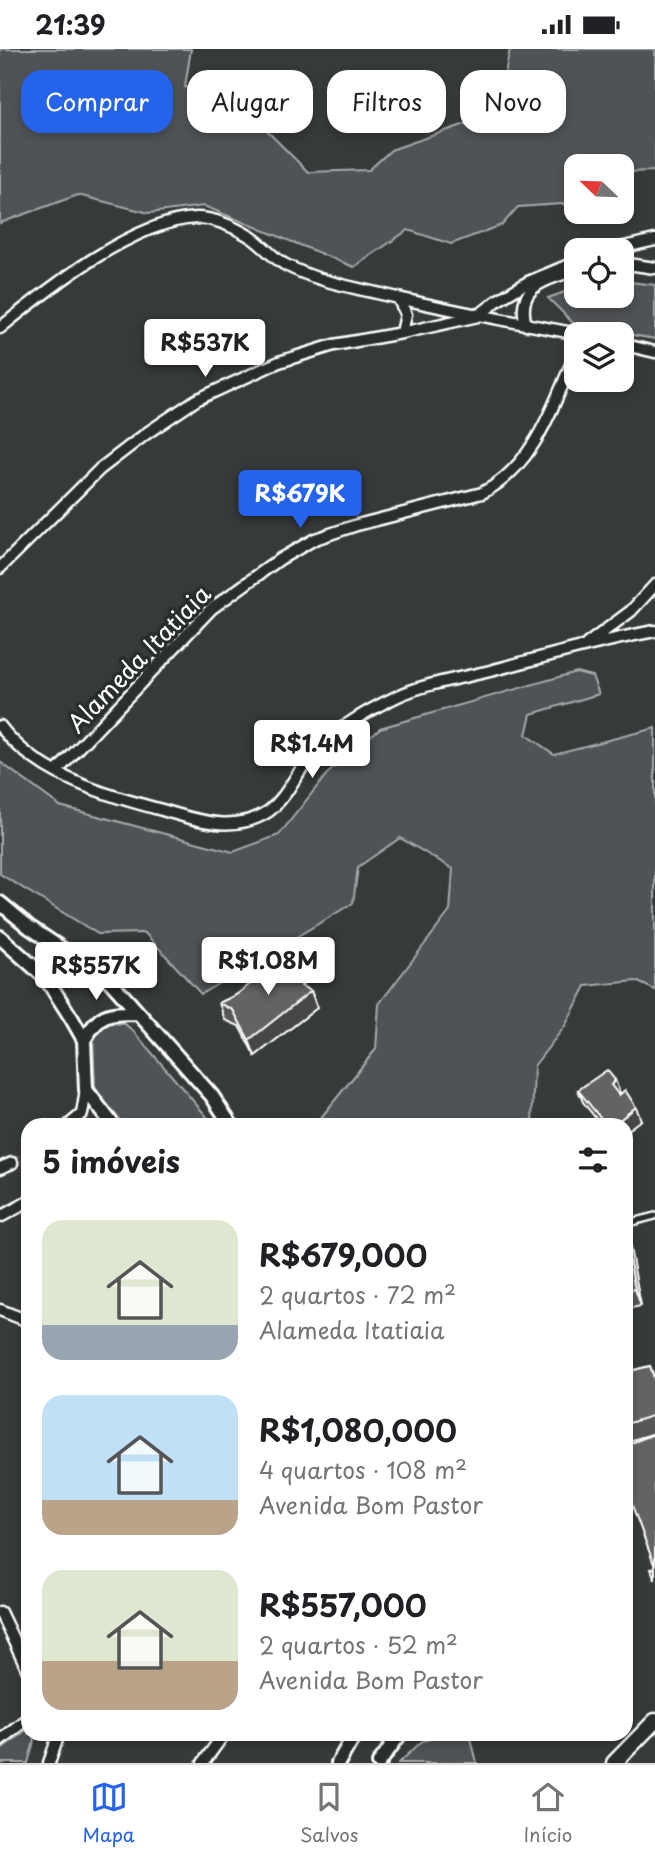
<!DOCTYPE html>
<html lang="pt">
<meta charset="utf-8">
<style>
:root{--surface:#fff;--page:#f6f6f6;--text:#202124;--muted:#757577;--line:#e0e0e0;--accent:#2563eb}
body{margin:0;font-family:"Playpen Sans",sans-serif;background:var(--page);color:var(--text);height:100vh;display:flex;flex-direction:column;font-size:26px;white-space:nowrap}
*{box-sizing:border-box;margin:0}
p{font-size:23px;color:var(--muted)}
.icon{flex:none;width:38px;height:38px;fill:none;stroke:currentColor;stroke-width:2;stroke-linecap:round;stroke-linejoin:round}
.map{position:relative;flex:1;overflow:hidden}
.drawer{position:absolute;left:21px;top:1069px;width:612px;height:623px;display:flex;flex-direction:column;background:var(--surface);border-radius:21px;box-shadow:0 4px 10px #0003}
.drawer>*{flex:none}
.hud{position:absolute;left:21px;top:21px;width:614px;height:63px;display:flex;gap:14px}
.needle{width:46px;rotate:293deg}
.fabs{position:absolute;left:564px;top:105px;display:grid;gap:14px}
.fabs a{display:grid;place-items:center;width:70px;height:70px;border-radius:14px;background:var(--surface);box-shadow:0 4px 10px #0003;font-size:35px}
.price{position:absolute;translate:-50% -60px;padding:0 16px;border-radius:7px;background:#fff;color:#222;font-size:23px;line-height:46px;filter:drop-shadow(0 2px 4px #0008)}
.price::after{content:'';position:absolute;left:50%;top:42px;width:21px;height:16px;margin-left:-10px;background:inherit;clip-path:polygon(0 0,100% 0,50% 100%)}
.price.current{background:var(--accent);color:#fff}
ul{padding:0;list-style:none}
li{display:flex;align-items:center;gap:21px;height:175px;padding:0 21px}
li span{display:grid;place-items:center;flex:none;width:196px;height:140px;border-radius:21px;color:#555}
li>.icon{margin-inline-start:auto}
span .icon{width:84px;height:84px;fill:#fffc;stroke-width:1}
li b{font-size:30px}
h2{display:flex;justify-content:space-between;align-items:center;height:84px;padding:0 21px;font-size:30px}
.chip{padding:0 24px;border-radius:21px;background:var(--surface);box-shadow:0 4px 10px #0003;font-size:24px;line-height:63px}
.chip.current{background:var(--accent);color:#fff}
.status{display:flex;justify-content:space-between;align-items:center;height:49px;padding:0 35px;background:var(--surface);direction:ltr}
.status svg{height:19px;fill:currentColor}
.tabs{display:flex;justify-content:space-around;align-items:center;height:98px;border-top:2px solid var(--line);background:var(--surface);font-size:19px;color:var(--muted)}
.tabs a{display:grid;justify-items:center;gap:4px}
.tabs .current{color:var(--accent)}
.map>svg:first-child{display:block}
</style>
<div class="status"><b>21:39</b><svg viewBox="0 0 49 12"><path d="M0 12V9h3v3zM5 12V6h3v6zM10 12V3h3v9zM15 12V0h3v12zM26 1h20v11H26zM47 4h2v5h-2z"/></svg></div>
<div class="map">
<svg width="655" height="1714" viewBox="0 0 655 1714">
<rect width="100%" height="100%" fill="#373a3b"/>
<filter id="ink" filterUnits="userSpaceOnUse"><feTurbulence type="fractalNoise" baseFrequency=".0143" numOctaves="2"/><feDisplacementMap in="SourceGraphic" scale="14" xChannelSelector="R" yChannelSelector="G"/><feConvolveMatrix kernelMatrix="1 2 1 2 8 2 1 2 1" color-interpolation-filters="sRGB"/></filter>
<g filter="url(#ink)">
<path fill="#505354" stroke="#a8a9aa" stroke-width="2" d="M0,0H191L185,38L237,52L308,123L369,121L391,101L497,64L510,0H655V122L626,123L621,128V117H576V154L518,158L502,176L451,195L408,181L354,218L204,157L149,164L78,146L0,174Z
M621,232L655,236V290L575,276L548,249L576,239V247H621Z
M576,623L592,627L599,645L531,665L526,686L554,705L655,679V941L636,932L586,937L565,977L534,1017L532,1076H315L376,1000L379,955L450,862L453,820L400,789L358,818L353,854L201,945L145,884L98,885L0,825V713L60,757L233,803L279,786L327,725L380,679Z
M112,974L125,975L134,983L214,1076H121L95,1038L93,986L102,977Z
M28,1680V1685H36L28,1714H0V1701Z
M441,1685H470L477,1714H399L421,1693Z"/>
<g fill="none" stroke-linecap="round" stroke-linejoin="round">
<path stroke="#4b4e4f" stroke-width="10" stroke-dasharray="10 5" stroke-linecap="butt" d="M12,1114L28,1106"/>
<g stroke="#fff" stroke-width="10">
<path id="service" d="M628,1174L655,1167"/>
</g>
<g stroke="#fff" stroke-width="15">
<path id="minor" d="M611,201L655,191
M621,214L655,219
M398,249L406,265L402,284
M526,276C515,237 545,231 576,221
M0,279C48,240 134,171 197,169C215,169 236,179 251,188C263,196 272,208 284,215C315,232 352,238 385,246C449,261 513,273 578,285
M621,295L655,303
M0,519L100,420L147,384L196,351L279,313L334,296L402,284L478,267L498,251L528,233L576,213
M587,595L631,562L655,536
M0,677C38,727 103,745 162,761C197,771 235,785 269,762C287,748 296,724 311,707C333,681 366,662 398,647C424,635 461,629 490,622C544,608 599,592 655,582
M57,722L211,560L280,510L315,490L357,476L482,444C535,417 553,356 576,304
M69,1076L82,1065L86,1041
M0,1119L12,1114
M0,1168L28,1153
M0,1261L28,1272
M0,1563L28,1622
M0,1691L28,1669
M49,1714L59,1685
M203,1714L224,1685"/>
</g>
<g stroke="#fff" stroke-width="18">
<path id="tertiary" d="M0,854L29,878L110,932L212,1047L231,1076
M0,888L45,928L72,970L84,991L86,1041L113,1076
M84,991C99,965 107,964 136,964
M338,1714L355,1685
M379,1714L400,1685"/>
</g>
<g stroke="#fff" stroke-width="19">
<path id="secondary" d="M614,1714L655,1672"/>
</g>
<use href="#service" stroke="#2a2d2e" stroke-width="5"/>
<use href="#minor" stroke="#2a2d2e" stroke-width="10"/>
<use href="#tertiary" stroke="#2a2d2e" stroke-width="12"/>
<use href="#secondary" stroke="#2a2d2e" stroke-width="14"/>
</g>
<path fill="#555657" stroke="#fff" stroke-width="2" d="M293,911L304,927L302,938L311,942L317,959L255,1007L239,977L225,971L219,954L236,946Z
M578,1041L620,1044L618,1045L641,1071L626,1076H601L583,1053Z
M626,1183L641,1257L626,1260Z
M650,1317L655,1330V1384L626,1393V1323Z"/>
<path fill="#454647" stroke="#fff" stroke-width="2" d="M298,910L304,927L302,938L311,942L317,959L255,1007L249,991L296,921Z
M615,1031L620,1044L616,1049L611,1036Z
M636,1058L641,1071L626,1082V1076H613Z
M626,1183L628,1188L641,1257L635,1240L626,1195Z"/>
<path fill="#636465" stroke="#fff" stroke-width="2" d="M287,907L293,911L298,910L296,921L301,937L311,942L249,991L233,961L219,954L236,946Z
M607,1021L615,1031L611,1036L619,1046L625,1041L636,1058L613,1076H606L578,1041Z
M626,1195L635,1240L626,1242Z
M650,1317L655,1332V1366L626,1375V1323Z
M654,1385L655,1388V1518L626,1440V1396Z
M655,1519V1531L651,1520Z"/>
</g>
<g text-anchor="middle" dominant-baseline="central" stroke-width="7" stroke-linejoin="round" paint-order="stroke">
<g font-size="24" fill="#fff" stroke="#2a2d2e">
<text transform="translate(138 609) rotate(-46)">Alameda Itatiaia</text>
</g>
</g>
</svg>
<div class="fabs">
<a><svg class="needle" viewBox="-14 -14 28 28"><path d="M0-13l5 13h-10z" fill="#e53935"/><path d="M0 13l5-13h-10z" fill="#757577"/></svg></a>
<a><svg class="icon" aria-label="locate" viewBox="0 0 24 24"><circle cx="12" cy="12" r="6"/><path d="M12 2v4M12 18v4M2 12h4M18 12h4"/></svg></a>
<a><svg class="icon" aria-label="layers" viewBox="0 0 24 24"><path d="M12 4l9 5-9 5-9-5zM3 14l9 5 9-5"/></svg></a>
</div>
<b class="price" style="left:205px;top:330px">R$537K</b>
<b class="price current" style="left:300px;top:481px">R$679K</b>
<b class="price" style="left:312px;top:731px">R$1.4M</b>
<b class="price" style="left:268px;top:948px">R$1.08M</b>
<b class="price" style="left:96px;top:953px">R$557K</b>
<div class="hud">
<a class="chip current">Comprar</a>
<a class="chip">Alugar</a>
<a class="chip">Filtros</a>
<a class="chip">Novo</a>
</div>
<section class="drawer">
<h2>5 imóveis<svg class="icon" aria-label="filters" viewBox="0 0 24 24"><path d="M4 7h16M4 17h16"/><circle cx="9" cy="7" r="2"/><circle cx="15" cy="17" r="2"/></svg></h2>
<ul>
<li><span style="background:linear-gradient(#dfe7d0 75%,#9aa5b1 0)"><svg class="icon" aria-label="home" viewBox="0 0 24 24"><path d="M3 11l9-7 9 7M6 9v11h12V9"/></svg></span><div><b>R$679,000</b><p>2 quartos · 72 m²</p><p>Alameda Itatiaia</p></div></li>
<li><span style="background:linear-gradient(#bfe0f5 75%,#b9a48a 0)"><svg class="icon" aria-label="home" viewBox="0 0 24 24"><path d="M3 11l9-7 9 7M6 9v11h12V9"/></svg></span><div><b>R$1,080,000</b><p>4 quartos · 108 m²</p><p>Avenida Bom Pastor</p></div></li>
<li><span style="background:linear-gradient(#dfe7d0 65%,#b9a48a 0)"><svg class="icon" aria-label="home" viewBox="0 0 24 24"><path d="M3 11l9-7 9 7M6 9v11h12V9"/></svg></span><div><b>R$557,000</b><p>2 quartos · 52 m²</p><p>Avenida Bom Pastor</p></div></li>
</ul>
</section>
</div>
<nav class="tabs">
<a class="current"><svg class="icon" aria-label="map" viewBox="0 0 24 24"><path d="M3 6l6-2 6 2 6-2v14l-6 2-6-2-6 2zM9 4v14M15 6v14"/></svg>Mapa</a>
<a><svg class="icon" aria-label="saved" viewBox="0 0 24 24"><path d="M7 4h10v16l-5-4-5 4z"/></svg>Salvos</a>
<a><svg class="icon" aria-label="home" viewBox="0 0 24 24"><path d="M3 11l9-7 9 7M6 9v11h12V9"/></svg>Início</a>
</nav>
